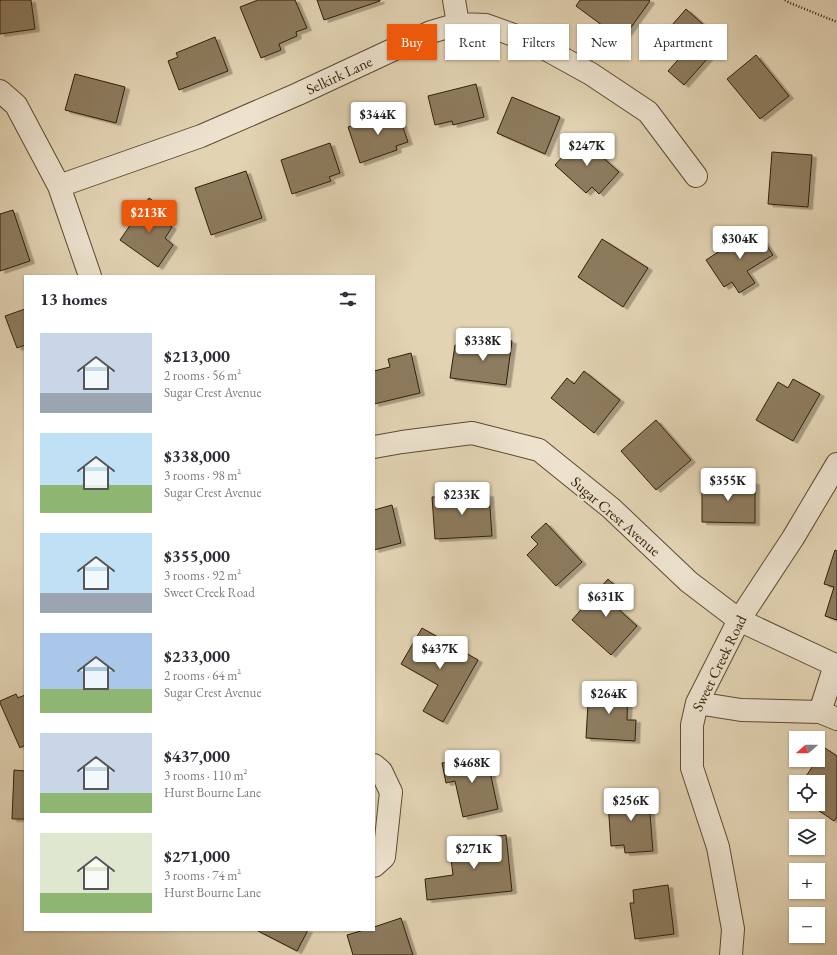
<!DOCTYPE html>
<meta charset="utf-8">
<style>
:root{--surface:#fff;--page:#f2f2f3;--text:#2b2b33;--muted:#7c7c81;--accent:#ea580c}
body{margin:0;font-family:"EB Garamond",serif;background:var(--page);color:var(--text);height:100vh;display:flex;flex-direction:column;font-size:15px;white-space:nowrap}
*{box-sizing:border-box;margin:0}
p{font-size:13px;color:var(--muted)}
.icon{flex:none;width:22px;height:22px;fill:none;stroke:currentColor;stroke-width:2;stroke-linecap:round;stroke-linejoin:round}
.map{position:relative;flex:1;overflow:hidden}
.details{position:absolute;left:24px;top:275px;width:351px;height:656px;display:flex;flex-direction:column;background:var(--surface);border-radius:0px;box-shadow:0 1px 3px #0004}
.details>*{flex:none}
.banner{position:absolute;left:387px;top:24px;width:380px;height:36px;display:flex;gap:8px}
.needle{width:26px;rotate:250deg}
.controls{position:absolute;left:789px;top:731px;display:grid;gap:8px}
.controls a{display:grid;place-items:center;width:36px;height:36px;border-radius:0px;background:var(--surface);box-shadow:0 1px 3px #0004;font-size:20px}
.price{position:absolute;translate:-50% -34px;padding:0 9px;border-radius:4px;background:#fff;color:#222;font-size:13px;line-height:26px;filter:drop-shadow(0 1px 2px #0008)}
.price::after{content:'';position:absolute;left:50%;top:24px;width:12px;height:9px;margin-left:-6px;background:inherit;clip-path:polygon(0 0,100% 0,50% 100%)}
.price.active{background:var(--accent);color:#fff}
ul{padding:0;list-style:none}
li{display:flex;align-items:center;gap:12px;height:100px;padding:0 16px}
li span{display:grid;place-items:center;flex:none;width:112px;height:80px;border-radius:0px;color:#555}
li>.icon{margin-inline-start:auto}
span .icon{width:48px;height:48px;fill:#fffc;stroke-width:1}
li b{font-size:17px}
h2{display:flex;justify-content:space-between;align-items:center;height:48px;padding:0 16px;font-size:17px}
.tag{padding:0 14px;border-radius:0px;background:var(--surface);box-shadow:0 1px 3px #0004;font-size:14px;line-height:36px}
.tag.active{background:var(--accent);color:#fff}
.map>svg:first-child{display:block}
</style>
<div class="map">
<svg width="837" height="955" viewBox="0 0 837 955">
<defs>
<filter id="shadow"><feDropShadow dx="4.5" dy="2.5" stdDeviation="0" flood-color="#0004"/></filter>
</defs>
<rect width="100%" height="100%" fill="#e2d3b3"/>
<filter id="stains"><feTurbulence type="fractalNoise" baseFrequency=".005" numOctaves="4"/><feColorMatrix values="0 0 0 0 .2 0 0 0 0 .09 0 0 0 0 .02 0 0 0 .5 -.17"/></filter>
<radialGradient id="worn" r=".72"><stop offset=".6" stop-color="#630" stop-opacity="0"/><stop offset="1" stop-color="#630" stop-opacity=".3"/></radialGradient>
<path fill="#8d7c5f" stroke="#311e04" filter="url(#shadow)" d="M0,0H31L35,29L0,34Z
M258,0H295L307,28L296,32L297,36L279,44L281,50L261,58L240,7Z
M317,0H380V1L324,20Z
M580,0H649L650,1L622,40L576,6Z
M686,9L714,34L707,41L716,49L684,85L668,71L685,52L665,33Z
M215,37L228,71L179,90L168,61L178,57L176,53Z
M756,55L789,96L760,119L727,79Z
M75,74L125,87L116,123L65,110Z
M476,84L484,117L453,125L452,121L435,125L428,96Z
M512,97L560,117L545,154L497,133Z
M397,110L408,142L396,146L397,150L360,163L348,127Z
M580,137L619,172L599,194L592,187L586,193L555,165Z
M330,143L340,173L329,177L331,181L292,194L281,160Z
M772,152L812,155L808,207L768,204Z
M246,171L262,218L211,235L195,188Z
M149,198L165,209L159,218L172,227L165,238L173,245L158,267L120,240Z
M13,210L30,261L0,271V214Z
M755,228L773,255L747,271L755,283L739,293L732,282L724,287L706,260Z
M602,239L648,268L623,307L578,277Z
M25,309V345L17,348L5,316Z
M480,337L512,341L506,385L450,378L455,345L479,348Z
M411,353L420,393L374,404V371L390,367L388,359Z
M584,371L620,400L594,433L551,398L567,378L574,384Z
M793,379L820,394L793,441L756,420L778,382L788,388Z
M656,420L691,460L656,490L621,451Z
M702,481L755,482V523L702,522Z
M489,494L492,536L435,539L432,497Z
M392,505L401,543L374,550V510Z
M546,523L582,562L556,586L527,555L538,544L531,537Z
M835,550L837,551V620L825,616L834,587L824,584Z
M608,579L626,596L616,607L637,626L611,655L572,620Z
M422,628L478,660L443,722L423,711L438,685L401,664Z
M589,686L628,688L627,720H636L635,741L586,738Z
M16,694L18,698L25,695V745L20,748L0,703V701Z
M825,748L837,756V817L834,821L809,804H818V782H802L817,760H818V759Z
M486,753L498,809L463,817L455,781L446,783L442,763Z
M14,770L25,771V819H12Z
M648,790L653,851L625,853L624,845L611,846L608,802L621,801L620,793Z
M506,835L512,891L427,900L425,879L453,875L449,842Z
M668,885L674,934L635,939L630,903H634L633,890Z
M401,918L413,955H353L347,935L364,930H374V927Z
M256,930H308L297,951Z"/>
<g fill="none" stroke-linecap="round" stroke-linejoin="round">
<g stroke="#5d4b30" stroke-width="24">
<path id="minor" d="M454,0L458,24
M0,91L16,105L59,186L90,276
M59,186L201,136L298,94L431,32L458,24L486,25L533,42L591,74L648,112L696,176
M374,447L402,442L472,433L539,450L611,508L689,582L739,620L837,666
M697,703L741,710L820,712L837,719
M820,712L835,665
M374,765L381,771L391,792L384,857L374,866
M731,955L733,929L718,847L692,768V725L697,703L739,620L793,538L837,464"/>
</g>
<path stroke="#311e04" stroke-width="2.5" stroke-dasharray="1 2" stroke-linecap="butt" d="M785,0L790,3L837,22"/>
<use href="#minor" stroke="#ece2ce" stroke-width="22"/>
</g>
<g text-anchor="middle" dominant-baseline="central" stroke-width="4" stroke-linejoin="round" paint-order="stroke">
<g font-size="15" fill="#311e04" stroke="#ece2ce">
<text transform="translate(339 75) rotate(-25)">Selkirk Lane</text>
<text transform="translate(616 516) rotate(41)">Sugar Crest Avenue</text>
<text transform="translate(719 663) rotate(-64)">Sweet Creek Road</text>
</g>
</g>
<rect width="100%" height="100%" filter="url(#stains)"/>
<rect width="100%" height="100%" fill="url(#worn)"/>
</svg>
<div class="controls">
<a><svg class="needle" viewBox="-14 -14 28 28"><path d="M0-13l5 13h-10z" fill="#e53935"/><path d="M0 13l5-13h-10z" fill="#7c7c81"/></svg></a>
<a><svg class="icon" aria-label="locate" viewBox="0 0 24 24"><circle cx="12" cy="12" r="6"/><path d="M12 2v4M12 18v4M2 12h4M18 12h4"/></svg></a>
<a><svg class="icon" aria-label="layers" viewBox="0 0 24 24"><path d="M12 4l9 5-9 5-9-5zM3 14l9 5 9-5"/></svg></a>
<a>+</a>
<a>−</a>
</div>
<b class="price" style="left:378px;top:136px">$344K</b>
<b class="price" style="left:587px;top:167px">$247K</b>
<b class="price active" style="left:149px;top:234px">$213K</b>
<b class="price" style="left:740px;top:260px">$304K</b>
<b class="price" style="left:483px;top:362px">$338K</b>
<b class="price" style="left:728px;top:502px">$355K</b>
<b class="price" style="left:462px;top:516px">$233K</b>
<b class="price" style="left:606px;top:618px">$631K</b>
<b class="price" style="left:440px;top:670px">$437K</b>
<b class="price" style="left:609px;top:715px">$264K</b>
<b class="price" style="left:472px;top:784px">$468K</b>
<b class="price" style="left:631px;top:822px">$256K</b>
<b class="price" style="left:474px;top:870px">$271K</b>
<div class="banner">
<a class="tag active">Buy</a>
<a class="tag">Rent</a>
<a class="tag">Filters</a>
<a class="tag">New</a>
<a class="tag">Apartment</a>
</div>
<section class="details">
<h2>13 homes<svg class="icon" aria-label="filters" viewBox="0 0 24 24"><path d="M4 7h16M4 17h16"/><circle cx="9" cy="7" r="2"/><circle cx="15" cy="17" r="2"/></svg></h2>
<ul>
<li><span style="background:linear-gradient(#c9d6e8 75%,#9aa5b1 0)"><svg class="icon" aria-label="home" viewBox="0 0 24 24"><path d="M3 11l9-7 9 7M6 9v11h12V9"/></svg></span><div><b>$213,000</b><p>2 rooms · 56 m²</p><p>Sugar Crest Avenue</p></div></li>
<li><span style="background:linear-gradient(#bfe0f5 65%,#8fb573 0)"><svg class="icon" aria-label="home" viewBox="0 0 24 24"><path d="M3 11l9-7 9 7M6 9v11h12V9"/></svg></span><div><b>$338,000</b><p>3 rooms · 98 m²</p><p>Sugar Crest Avenue</p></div></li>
<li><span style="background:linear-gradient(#bfe0f5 75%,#9aa5b1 0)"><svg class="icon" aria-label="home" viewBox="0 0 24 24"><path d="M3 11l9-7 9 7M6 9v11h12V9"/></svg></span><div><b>$355,000</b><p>3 rooms · 92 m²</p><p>Sweet Creek Road</p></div></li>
<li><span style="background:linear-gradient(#a9c7e8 70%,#8fb573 0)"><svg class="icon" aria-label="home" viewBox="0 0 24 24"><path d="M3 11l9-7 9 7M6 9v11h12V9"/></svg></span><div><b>$233,000</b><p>2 rooms · 64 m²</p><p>Sugar Crest Avenue</p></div></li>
<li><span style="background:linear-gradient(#c9d6e8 75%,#8fb573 0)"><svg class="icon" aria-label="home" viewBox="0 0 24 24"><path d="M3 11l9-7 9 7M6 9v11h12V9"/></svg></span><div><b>$437,000</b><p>3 rooms · 110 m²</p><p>Hurst Bourne Lane</p></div></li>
<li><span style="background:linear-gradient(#dfe7d0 75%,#8fb573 0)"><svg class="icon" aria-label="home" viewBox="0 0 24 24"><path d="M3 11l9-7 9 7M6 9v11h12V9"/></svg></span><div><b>$271,000</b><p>3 rooms · 74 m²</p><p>Hurst Bourne Lane</p></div></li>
</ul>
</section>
</div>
